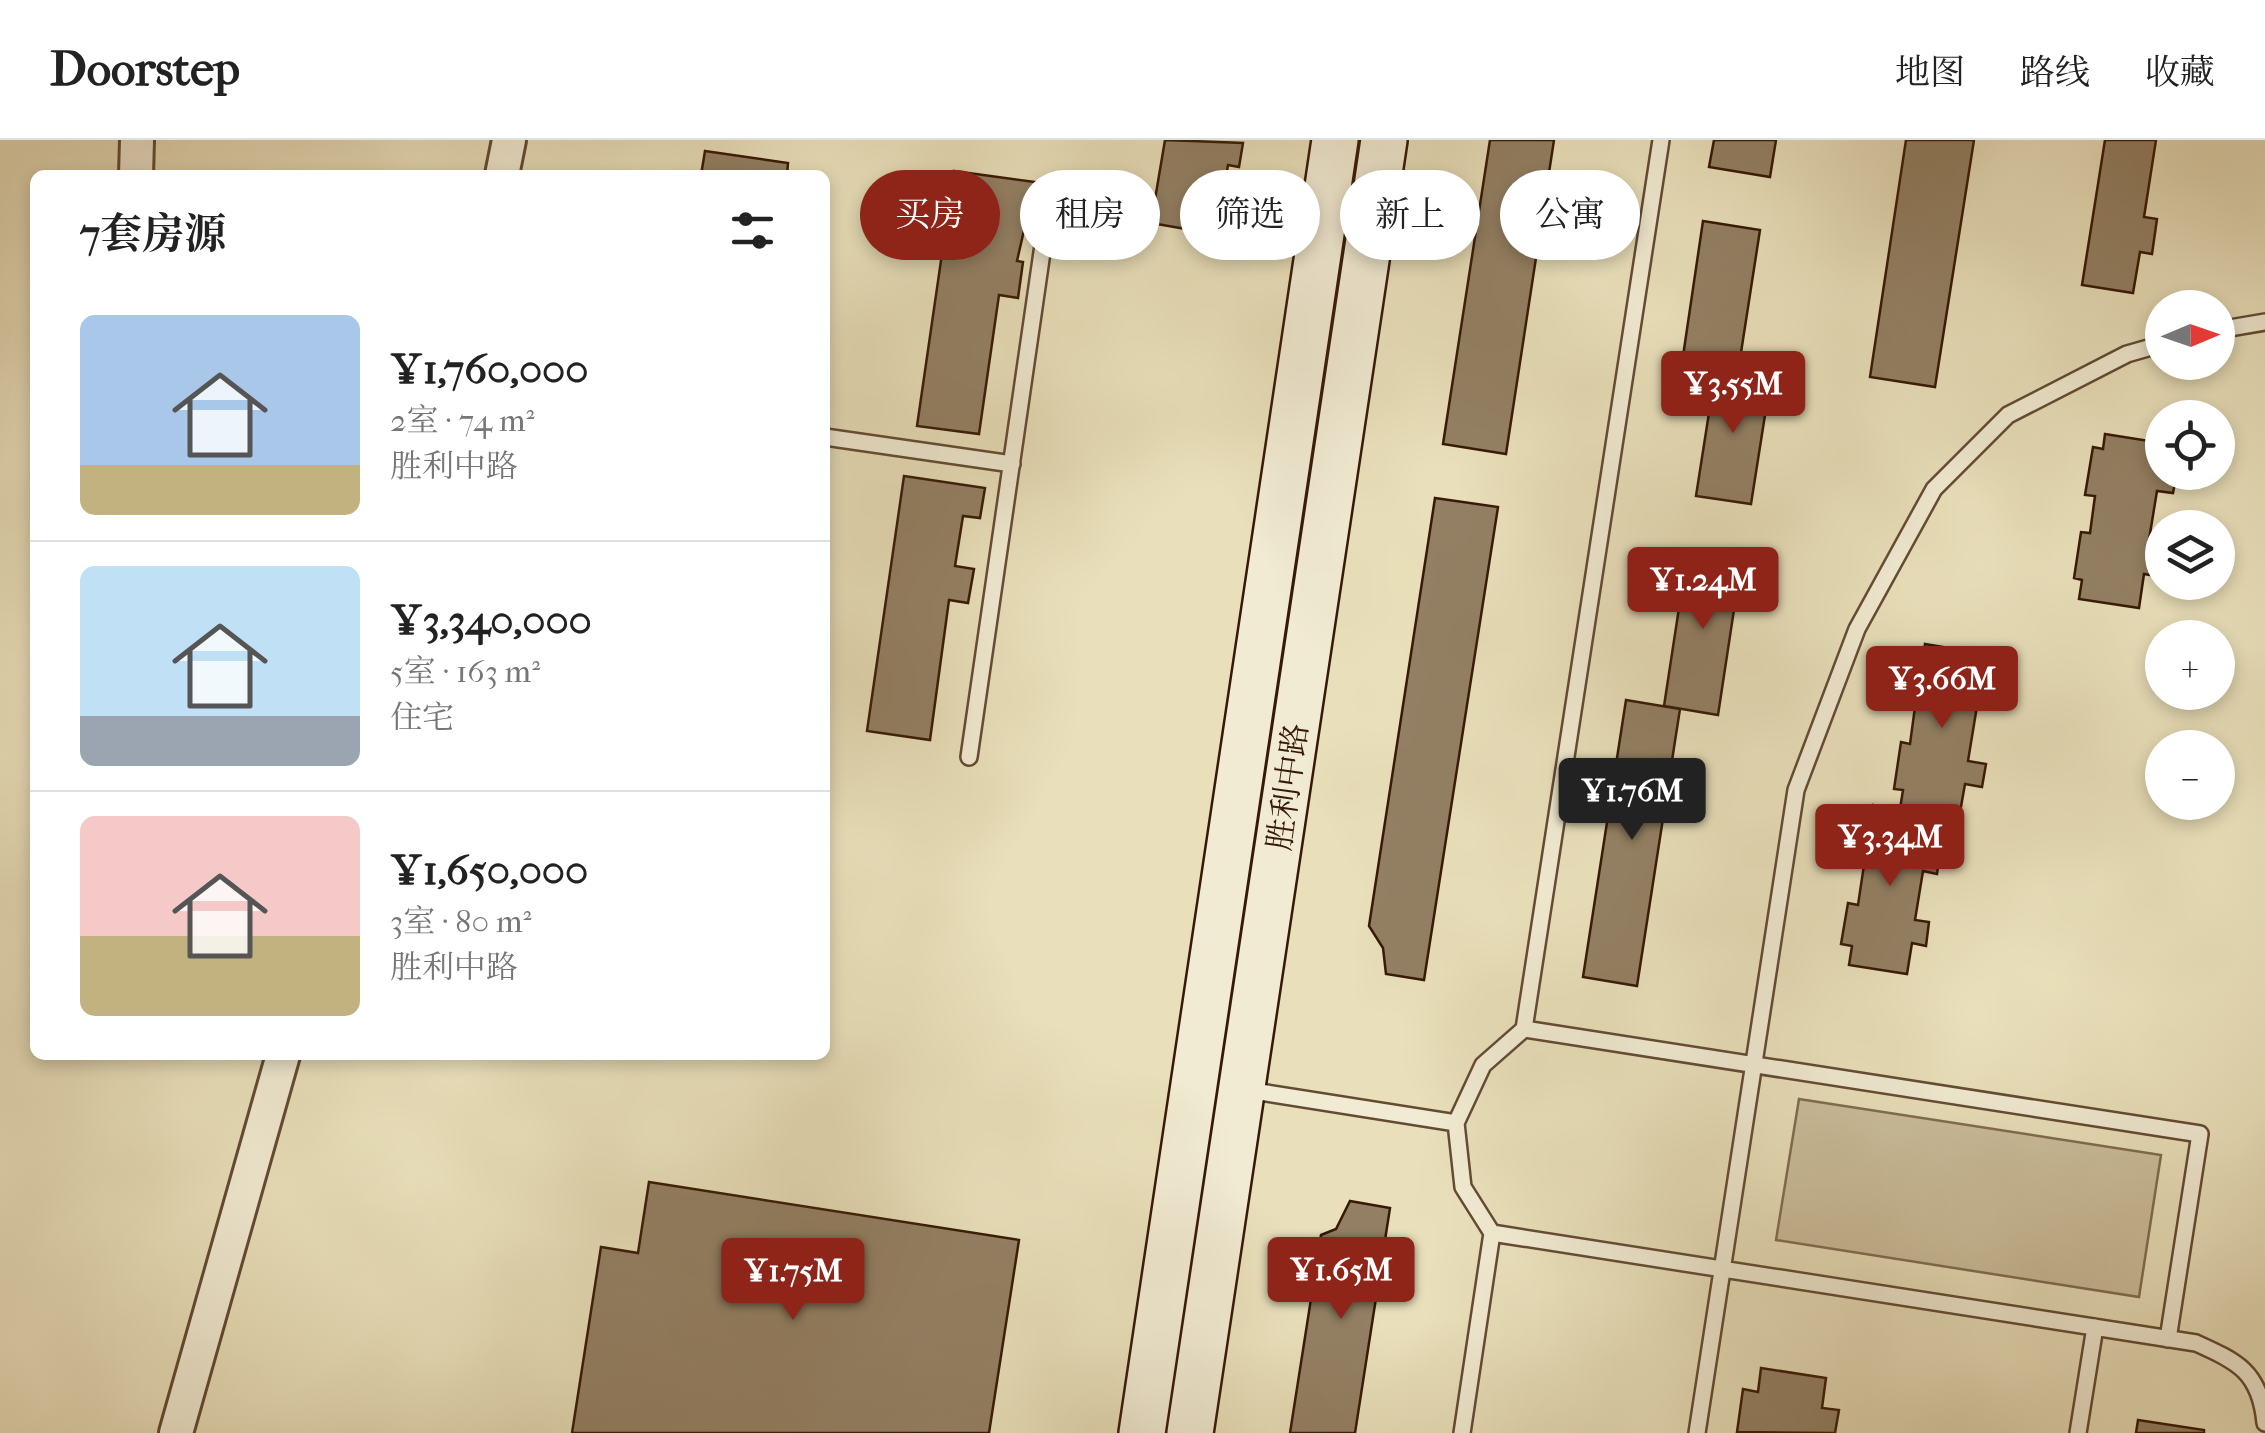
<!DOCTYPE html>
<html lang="zh">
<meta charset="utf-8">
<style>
:root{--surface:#fff;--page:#f2f2f2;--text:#222;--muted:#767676;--line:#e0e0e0;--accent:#8f2418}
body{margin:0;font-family:"IM FELL French Canon","Noto Serif SC",serif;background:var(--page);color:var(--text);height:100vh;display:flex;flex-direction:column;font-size:38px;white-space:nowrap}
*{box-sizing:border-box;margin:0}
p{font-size:32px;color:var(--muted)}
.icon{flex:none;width:55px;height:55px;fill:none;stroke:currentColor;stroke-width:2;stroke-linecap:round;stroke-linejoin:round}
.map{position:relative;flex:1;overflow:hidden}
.details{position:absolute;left:30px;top:30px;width:800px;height:890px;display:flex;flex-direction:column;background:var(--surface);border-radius:15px;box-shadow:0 5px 15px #0003}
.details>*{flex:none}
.hud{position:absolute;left:860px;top:30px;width:950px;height:90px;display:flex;gap:20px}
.needle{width:65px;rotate:88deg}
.controls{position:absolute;left:2145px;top:150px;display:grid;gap:20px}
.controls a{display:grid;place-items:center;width:90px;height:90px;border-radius:50%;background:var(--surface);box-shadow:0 5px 15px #0003;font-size:50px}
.price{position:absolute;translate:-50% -85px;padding:0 22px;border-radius:10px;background:var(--accent);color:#fff;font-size:32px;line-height:65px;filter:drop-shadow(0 2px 5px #0008)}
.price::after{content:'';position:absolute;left:50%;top:60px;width:30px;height:22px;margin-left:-15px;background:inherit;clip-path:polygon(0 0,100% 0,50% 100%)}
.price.current{background:#222;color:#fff}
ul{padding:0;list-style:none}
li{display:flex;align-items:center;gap:30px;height:250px;padding:0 50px}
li+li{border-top:2px solid var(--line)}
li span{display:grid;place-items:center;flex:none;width:280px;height:200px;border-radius:15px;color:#555}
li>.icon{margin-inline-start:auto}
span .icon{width:120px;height:120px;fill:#fffc;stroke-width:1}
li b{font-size:42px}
h2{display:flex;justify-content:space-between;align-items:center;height:120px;padding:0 50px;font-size:42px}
.chip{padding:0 35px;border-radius:45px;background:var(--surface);box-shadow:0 5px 15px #0003;font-size:35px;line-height:90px}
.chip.current{background:var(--accent);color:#fff}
header{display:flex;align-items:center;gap:60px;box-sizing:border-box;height:140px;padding:0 50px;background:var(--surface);border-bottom:2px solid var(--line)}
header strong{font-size:48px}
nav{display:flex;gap:55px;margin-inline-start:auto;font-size:35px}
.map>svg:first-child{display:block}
</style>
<header>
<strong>Doorstep</strong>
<nav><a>地图</a><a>路线</a><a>收藏</a></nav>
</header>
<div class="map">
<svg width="2265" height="1293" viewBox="0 0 2265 1293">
<rect width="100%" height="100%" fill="#e9e0bb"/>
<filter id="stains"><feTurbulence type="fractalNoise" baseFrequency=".002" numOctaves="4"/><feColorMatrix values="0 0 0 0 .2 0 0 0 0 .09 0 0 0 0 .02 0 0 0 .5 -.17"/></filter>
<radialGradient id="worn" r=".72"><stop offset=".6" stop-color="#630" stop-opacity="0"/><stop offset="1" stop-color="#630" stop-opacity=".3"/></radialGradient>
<path fill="#cbbe9c" stroke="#806c51" stroke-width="2.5" d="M1799,959L2161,1015L2139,1157L1776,1100Z"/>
<path fill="#938064" stroke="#361906" stroke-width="2.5" d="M1165,0L1243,3L1239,27L1228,25L1221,68L1230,70L1226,96L1151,83Z
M1490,0H1554L1506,314L1443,304Z
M1714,0H1776L1770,37L1709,27Z
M1906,0H1974L1935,247L1870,237Z
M2105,0H2156L2144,77L2157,79L2152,114L2140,112L2133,153L2082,145Z
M705,11L788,23L787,35H701Z
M954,31L1035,42L1017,121L1023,122L1018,158L999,155L979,294L917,286Z
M1703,81L1760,90L1738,232L1682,223Z
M1716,228L1771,237L1751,364L1696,356Z
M2105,294L2162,303V332H2177L2173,353L2157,351L2147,412L2162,414V437L2144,434L2139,468L2079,459L2082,440L2074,438L2081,392L2090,393L2095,356L2085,355L2093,307L2103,309Z
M904,336L985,348L980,378L963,376L955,426L974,429L968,463L949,460L930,600L867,591Z
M1435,358L1498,367L1424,840L1386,834L1383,808L1369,786Z
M1688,409L1742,417L1718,575L1664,566Z
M1925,504L1985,514L1981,537L1998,540L1994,563L1978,560L1968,621L1986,624L1982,647L1965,644L1959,678L1900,669L1903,650L1894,649L1901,602L1910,604L1915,567L1906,565L1913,518L1923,519Z
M1626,560L1680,569L1637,846L1583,837Z
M1873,665L1932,674L1927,703L1941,706L1937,734L1923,731L1915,780L1929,782L1926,806L1912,803L1907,834L1849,825L1852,806L1841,804L1848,763L1858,765L1864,725L1854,723L1859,687L1870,688Z
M649,1042L1019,1100L989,1293H572L601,1107L638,1113Z
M1350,1061L1390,1068L1355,1293H1290L1321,1095L1336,1089Z
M1761,1228L1826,1238L1822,1268L1839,1270L1835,1293L1737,1292L1743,1249L1758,1252Z
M2138,1280L2204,1290V1293H2136Z"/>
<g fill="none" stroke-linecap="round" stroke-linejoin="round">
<g stroke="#634b33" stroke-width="20">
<path id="lane" d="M2218,190L2265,182
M825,297L1012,324
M969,617L1051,50
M1524,889L2200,994L2168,1199
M1247,950L1456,983
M1492,1093L2196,1203C2238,1222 2260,1232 2265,1283
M1462,1293L1492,1093L1463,1047L1456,983L1483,925L1524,889L1661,0
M1697,1293L1796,650L1857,489L1934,349L2008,275L2127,214L2162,204
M2078,1293L2095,1187"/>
</g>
<g stroke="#634b33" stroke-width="38">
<path id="street" d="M136,35L137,0
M502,35L509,0
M176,1293L283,915"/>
</g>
<g stroke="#361906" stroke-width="50">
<path id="secondary" d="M1142,1293L1335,0
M1190,1293L1384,0"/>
</g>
<use href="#lane" stroke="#f1ebd3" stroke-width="15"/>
<use href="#street" stroke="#f1ebd3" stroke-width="32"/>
<use href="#secondary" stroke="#f1ebd3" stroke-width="45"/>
</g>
<g text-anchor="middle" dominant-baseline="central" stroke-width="9" stroke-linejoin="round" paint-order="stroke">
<g font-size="32" fill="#361906" stroke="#f1ebd3">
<text transform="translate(1288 647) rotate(-82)">胜利中路</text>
</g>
</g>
<rect width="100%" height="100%" filter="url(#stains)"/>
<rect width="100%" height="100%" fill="url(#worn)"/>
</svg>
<div class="controls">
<a><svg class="needle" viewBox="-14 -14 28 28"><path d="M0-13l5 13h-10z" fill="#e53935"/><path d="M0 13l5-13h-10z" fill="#767676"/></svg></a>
<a><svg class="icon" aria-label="locate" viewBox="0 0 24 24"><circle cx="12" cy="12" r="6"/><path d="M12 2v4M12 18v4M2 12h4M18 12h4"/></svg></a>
<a><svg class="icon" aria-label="layers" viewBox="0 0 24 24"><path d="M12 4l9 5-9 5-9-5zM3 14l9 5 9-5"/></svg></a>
<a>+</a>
<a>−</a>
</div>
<b class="price" style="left:1733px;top:296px">¥3.55M</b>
<b class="price" style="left:1703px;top:492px">¥1.24M</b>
<b class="price" style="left:1942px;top:591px">¥3.66M</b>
<b class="price current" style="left:1632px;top:703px">¥1.76M</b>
<b class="price" style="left:1890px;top:749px">¥3.34M</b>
<b class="price" style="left:1341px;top:1182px">¥1.65M</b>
<b class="price" style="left:793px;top:1183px">¥1.75M</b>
<div class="hud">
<a class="chip current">买房</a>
<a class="chip">租房</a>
<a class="chip">筛选</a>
<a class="chip">新上</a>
<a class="chip">公寓</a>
</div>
<section class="details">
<h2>7套房源<svg class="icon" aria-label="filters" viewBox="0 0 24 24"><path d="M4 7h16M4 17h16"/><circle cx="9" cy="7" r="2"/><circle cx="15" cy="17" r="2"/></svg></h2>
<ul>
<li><span style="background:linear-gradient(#a9c7e8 75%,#c2b280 0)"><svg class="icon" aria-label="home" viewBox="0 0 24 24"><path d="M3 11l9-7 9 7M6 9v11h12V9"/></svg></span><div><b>¥1,760,000</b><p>2室 · 74 m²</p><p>胜利中路</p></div></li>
<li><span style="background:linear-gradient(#bfe0f5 75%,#9aa5b1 0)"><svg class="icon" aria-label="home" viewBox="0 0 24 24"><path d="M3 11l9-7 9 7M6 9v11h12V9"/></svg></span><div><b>¥3,340,000</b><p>5室 · 163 m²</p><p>住宅</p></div></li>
<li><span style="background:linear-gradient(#f6c9c9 60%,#c2b280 0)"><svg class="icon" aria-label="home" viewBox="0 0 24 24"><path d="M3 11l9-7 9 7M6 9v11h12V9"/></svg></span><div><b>¥1,650,000</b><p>3室 · 80 m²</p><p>胜利中路</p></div></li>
</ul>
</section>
</div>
